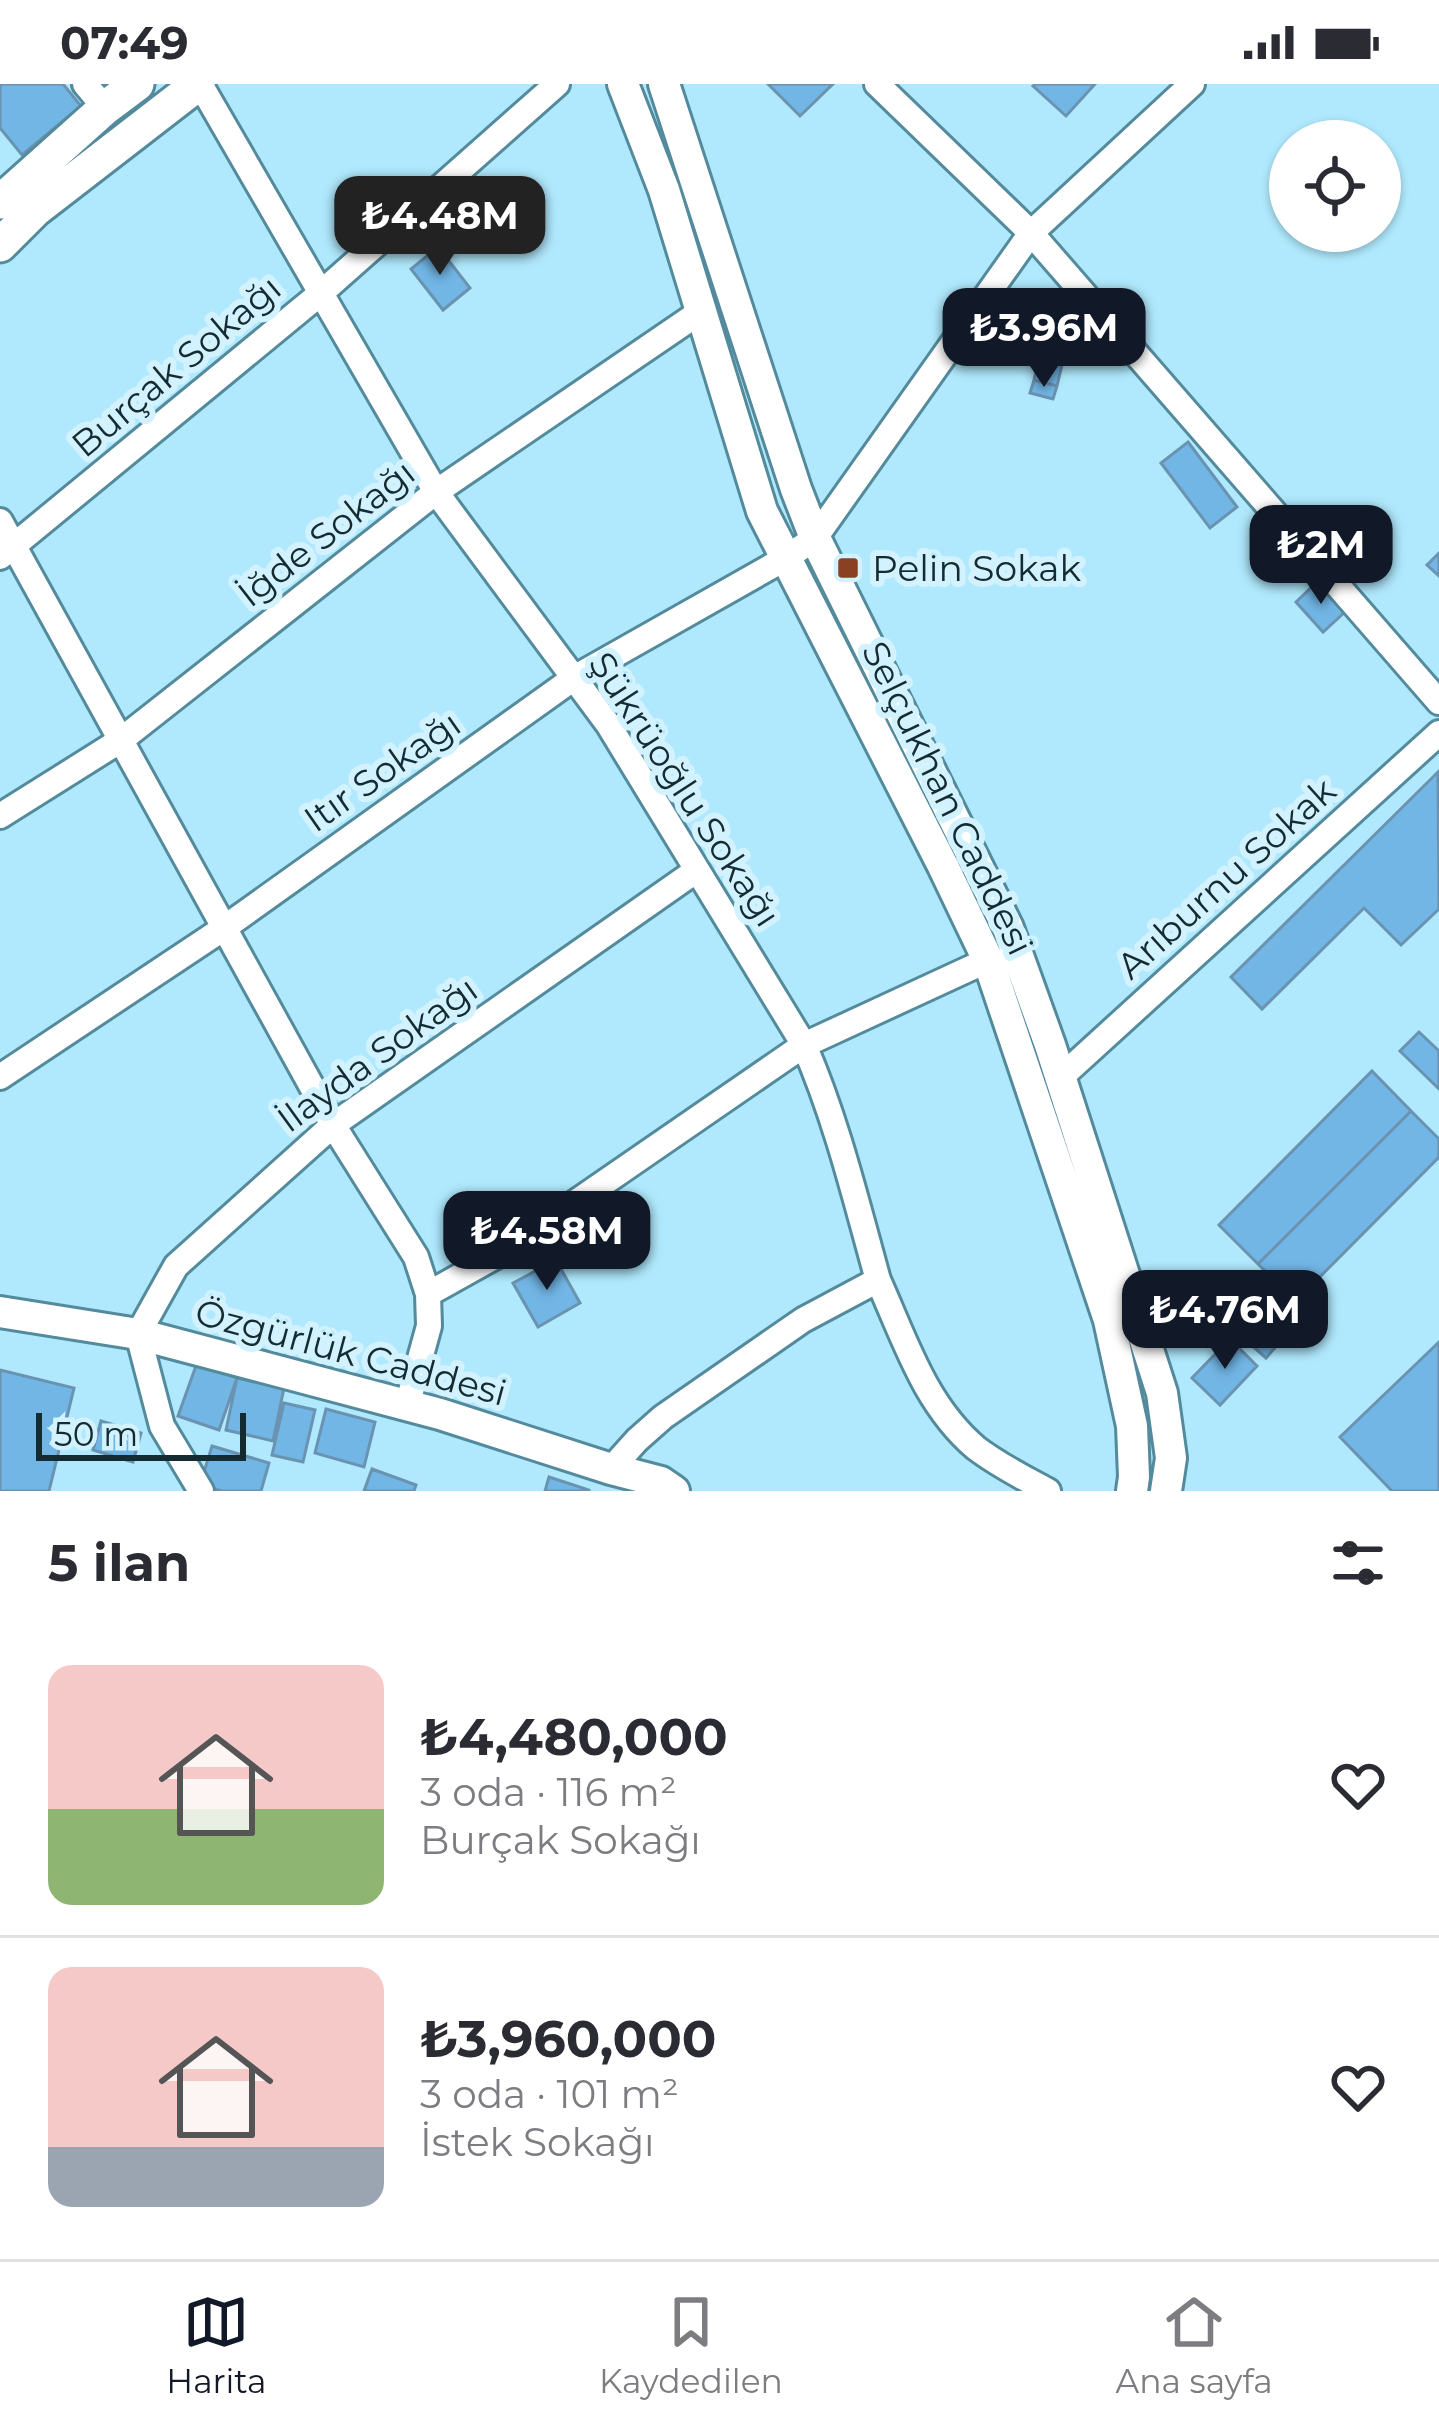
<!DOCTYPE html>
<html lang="tr">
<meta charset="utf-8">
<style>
:root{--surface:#fff;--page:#f2f2f3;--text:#2b2b33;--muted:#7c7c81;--line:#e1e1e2;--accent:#111827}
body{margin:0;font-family:Montserrat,sans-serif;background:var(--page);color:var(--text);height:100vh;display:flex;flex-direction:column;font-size:45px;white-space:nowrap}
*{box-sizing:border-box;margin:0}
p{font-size:39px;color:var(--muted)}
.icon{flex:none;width:66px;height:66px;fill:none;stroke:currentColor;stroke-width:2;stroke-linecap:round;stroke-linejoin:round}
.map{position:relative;height:1407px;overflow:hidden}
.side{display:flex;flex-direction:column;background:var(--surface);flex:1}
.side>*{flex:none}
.fabs{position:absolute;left:1269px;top:36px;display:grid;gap:24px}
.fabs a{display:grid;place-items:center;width:132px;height:132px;border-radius:50%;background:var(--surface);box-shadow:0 3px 9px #0004;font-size:60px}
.scale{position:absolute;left:36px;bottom:30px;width:210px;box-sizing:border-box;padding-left:12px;border:6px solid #142b32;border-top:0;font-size:33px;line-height:42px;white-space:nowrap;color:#142b32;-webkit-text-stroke:9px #d1f2fe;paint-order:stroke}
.price{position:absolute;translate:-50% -102px;padding:0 27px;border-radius:24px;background:var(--accent);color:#fff;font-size:39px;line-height:78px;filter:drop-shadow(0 3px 6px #0008)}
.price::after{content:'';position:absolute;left:50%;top:72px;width:36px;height:27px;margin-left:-18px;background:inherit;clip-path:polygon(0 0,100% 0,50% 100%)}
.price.selected{background:#222;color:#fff}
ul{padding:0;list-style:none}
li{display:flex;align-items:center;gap:36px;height:300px;padding:0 48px}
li+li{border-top:3px solid var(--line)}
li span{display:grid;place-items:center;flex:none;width:336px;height:240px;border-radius:24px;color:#555}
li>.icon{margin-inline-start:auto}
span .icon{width:144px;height:144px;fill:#fffc;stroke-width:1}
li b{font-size:51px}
h2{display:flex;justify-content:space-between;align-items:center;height:144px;padding:0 48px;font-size:51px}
.status{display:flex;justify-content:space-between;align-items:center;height:84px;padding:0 60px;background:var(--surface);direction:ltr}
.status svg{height:33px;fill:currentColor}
.menu{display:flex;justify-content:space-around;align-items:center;height:168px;border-top:3px solid var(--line);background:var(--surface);font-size:33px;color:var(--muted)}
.menu a{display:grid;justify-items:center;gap:6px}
.menu .selected{color:var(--accent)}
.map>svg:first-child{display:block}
</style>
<div class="status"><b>07:49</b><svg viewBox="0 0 49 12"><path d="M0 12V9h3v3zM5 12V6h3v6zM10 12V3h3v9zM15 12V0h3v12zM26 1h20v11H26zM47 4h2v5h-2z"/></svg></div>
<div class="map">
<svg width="1439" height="1407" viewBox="0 0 1439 1407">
<rect width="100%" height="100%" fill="#b0e9fd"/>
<path fill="#72b6e6" stroke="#6a93b1" stroke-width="3" d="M0,0H63L81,22L22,71L0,44Z
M768,0H833L800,32Z
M1035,0H1095L1066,32L1033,2Z
M438,163L470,204L443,226L411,185Z
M1041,266L1064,272L1057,302L1034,296Z
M1034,296L1057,302L1053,315L1030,309Z
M1188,358L1237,423L1210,444L1161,379Z
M1439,469V492L1427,481Z
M1318,497L1346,527L1323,548L1296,518Z
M1438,688L1439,825L1401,861L1364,824L1262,925L1231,893Z
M1419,948L1439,967V1005L1400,967Z
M1372,987L1411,1027L1258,1180L1219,1141Z
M1411,1027L1439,1055V1073L1296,1217L1258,1180Z
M556,1176L580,1219L538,1243L513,1199Z
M1269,1234L1287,1250L1266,1274L1248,1258Z
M1230,1255L1257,1282L1220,1321L1192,1294Z
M1439,1258V1407H1392L1340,1353Z
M197,1279L237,1294L219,1346L178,1332Z
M0,1286L74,1304L49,1407H0Z
M237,1294L284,1304L273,1357L226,1346Z
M284,1319L315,1326L303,1378L272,1371Z
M326,1325L375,1338L364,1383L315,1369Z
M101,1337L141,1349L133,1378L93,1366Z
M212,1362L269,1379L261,1407H222L200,1401Z
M372,1385L416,1401L414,1407H364Z
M549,1393L589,1406V1407H545Z"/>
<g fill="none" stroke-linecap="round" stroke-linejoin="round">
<g stroke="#538a9c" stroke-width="30">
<path id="minor" d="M85,0L105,24
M200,0L436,408L608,640L804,961C837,1037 856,1117 878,1196L803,1236L663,1333L637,1356L611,1385
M877,0L1031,149L1439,618
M0,437L333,1041L416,1173L428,1210L429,1242L407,1322
M0,473L321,209L557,0
M0,732L121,656L436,408L700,228
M0,993L224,844L574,594L786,474L815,454L1031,149L1192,0
M1061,993L1439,649
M878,1196C905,1256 925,1321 976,1364C998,1381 1024,1394 1048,1407
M428,1210L505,1167L804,961L988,876
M201,1407L162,1342L138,1250L176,1182L333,1041L697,786"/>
</g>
<g stroke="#538a9c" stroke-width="36">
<path id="tertiary" d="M623,0L664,106L762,427L943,782L988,876L1109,1236L1132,1342L1134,1393L1132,1407
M664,0L796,405L815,454L1008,844L1050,961L1162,1309L1171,1374L1166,1407
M0,1228L138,1250L440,1330L611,1385L661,1398L674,1407"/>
</g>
<g stroke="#538a9c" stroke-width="39">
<path id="secondary" d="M0,118L105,24L137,0
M0,161L35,126L198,0"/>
</g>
<use href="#minor" stroke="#fff" stroke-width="24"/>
<use href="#tertiary" stroke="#fff" stroke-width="30"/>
<use href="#secondary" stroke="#fff" stroke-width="33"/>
</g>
<rect fill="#894023" stroke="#d1f2fe" stroke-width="4.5" x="836" y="472" width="24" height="24" rx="6"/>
<g text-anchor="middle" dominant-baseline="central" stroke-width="12" stroke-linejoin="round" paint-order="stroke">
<g font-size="36" fill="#142b32" stroke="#d1f2fe">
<text transform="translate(176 282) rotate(-40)">Burçak Sokağı</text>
<text transform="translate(326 449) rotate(-38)">İğde Sokağı</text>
<text transform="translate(382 687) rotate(-35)">Itır Sokağı</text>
<text transform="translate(685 705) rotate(57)">Şükrüoğlu Sokağı</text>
<text transform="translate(948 714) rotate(64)">Selçukhan Caddesi</text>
<text transform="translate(1226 794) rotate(-42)">Arıburnu Sokak</text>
<text transform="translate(377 970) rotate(-36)">İlayda Sokağı</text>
<text transform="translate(351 1268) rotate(15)">Özgürlük Caddesi</text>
</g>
<g font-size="36" fill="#142b32" stroke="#d1f2fe" text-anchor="start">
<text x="872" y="484">Pelin Sokak</text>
</g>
</g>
</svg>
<div class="fabs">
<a><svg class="icon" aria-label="locate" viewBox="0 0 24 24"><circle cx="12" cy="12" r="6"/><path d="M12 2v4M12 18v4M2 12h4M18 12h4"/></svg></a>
</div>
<div class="scale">50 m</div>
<b class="price selected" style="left:440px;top:194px">₺4.48M</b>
<b class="price" style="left:1044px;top:306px">₺3.96M</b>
<b class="price" style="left:1321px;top:523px">₺2M</b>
<b class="price" style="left:547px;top:1209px">₺4.58M</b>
<b class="price" style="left:1225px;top:1288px">₺4.76M</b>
</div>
<section class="side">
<h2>5 ilan<svg class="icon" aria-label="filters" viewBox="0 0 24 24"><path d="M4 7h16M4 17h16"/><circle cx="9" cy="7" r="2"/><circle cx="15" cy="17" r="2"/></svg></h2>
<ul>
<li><span style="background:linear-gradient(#f6c9c9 60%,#8fb573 0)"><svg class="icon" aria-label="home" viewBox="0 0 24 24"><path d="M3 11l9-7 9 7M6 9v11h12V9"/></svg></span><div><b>₺4,480,000</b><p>3 oda · 116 m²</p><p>Burçak Sokağı</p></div><svg class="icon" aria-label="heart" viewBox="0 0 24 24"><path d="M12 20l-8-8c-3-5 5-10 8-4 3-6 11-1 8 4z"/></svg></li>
<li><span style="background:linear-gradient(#f6c9c9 75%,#9aa5b1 0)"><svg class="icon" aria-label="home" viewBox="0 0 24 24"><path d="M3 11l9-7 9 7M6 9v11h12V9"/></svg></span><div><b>₺3,960,000</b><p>3 oda · 101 m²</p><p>İstek Sokağı</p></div><svg class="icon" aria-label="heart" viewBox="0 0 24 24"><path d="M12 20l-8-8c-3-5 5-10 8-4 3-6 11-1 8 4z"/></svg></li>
</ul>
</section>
<nav class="menu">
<a class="selected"><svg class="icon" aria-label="map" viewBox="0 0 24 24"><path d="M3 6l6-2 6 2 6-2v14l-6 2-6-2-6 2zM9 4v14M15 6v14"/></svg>Harita</a>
<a><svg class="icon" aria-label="saved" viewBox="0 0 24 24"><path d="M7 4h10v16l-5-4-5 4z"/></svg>Kaydedilen</a>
<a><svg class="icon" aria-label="home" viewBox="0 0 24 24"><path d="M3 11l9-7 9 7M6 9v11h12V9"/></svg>Ana sayfa</a>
</nav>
